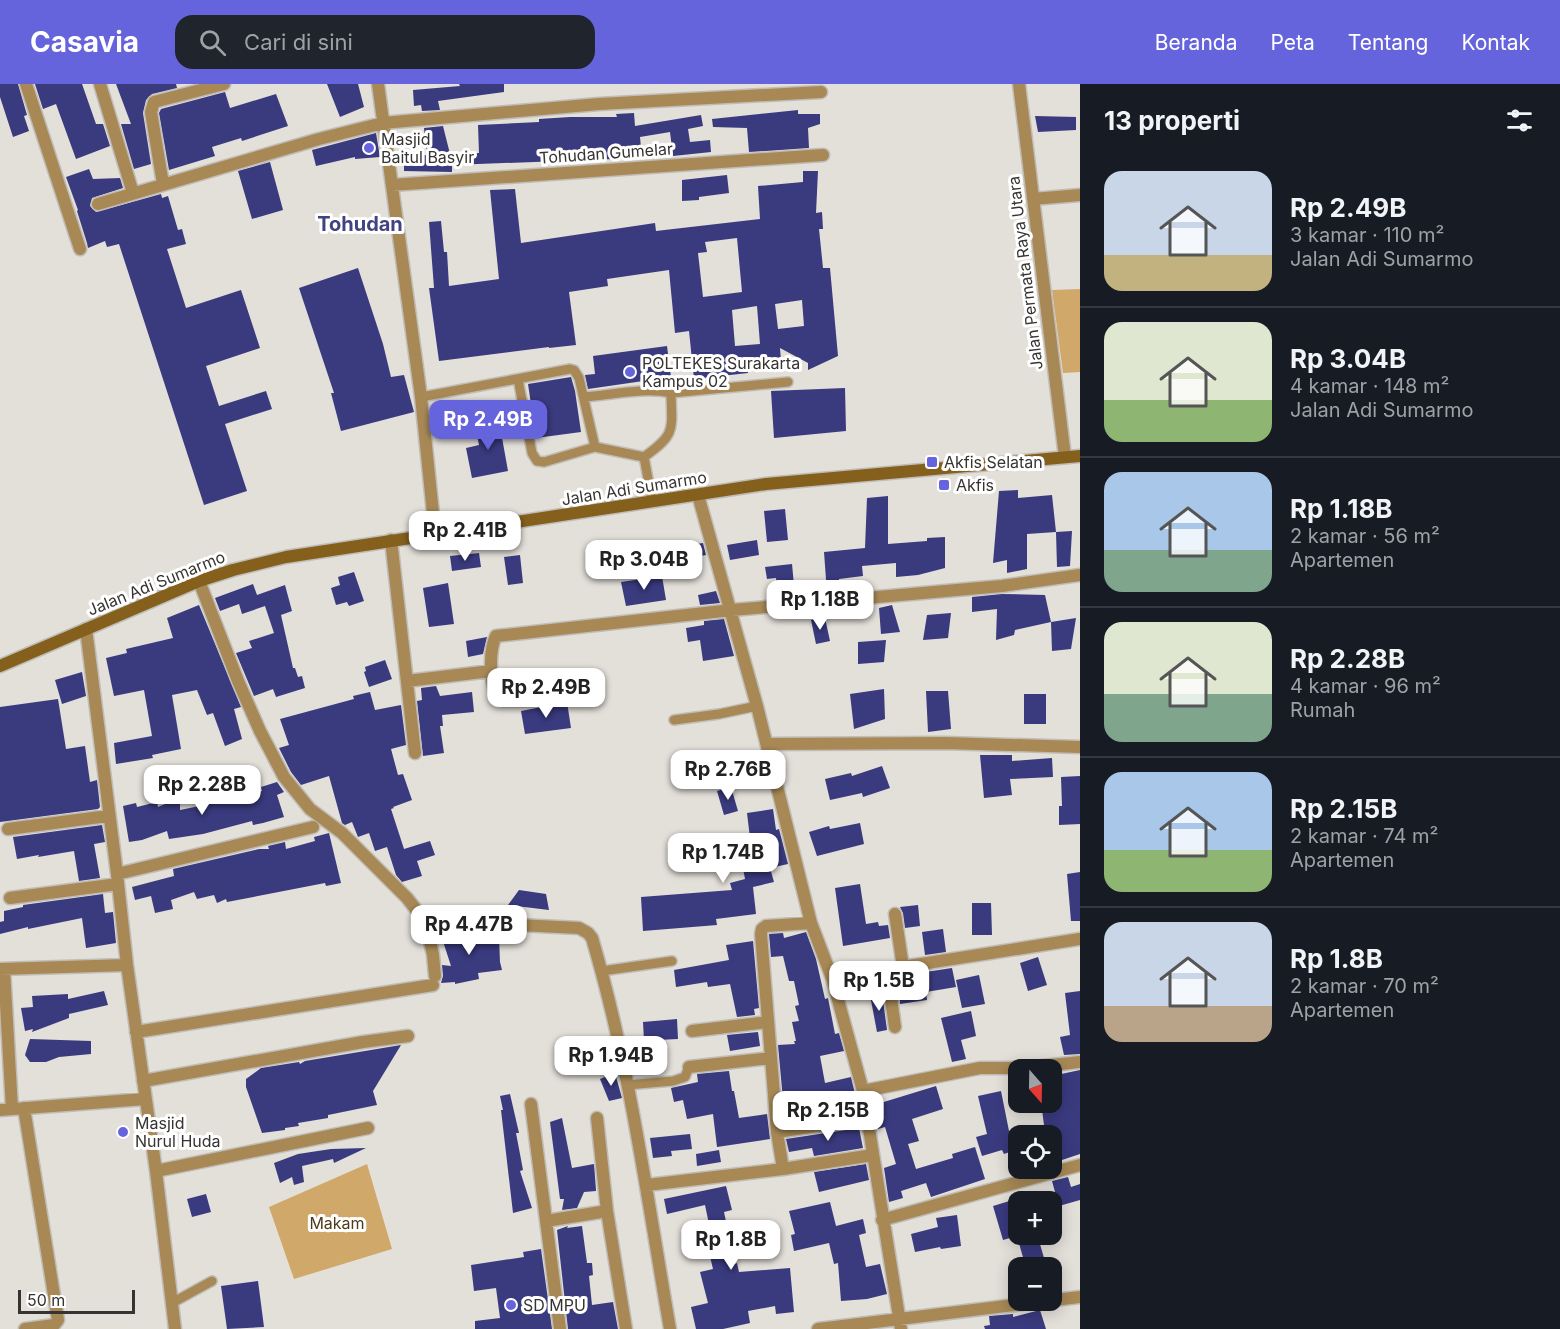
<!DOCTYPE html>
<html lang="id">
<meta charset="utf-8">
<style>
:root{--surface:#171b24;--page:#20242c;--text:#f1f3f6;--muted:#9ea1a6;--line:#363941;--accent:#6664dd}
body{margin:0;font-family:Inter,sans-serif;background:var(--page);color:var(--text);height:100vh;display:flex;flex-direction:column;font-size:22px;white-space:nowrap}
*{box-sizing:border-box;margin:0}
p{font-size:20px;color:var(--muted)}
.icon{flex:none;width:33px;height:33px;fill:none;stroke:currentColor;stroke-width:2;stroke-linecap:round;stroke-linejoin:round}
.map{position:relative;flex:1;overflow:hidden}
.sheet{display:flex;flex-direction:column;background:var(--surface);width:480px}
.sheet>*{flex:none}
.needle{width:39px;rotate:160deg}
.buttons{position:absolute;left:1008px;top:975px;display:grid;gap:12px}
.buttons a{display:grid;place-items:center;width:54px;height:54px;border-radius:12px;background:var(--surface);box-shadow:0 3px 15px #0003;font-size:30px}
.scale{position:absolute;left:18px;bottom:15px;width:117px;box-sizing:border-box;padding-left:6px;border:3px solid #363432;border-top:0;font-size:16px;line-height:21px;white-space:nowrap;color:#363432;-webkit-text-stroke:4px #fff;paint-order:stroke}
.price{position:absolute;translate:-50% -51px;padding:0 14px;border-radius:12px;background:#fff;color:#222;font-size:20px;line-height:39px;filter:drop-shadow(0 2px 3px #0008)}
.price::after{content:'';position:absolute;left:50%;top:36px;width:18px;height:14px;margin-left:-9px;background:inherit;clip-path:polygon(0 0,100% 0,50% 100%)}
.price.on{background:var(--accent);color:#fff}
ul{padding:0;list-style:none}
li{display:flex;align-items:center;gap:18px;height:150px;padding:0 24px}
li+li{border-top:2px solid var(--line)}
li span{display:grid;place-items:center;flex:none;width:168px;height:120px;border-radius:18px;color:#555}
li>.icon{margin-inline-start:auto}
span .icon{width:72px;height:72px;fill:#fffc;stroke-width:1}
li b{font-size:26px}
h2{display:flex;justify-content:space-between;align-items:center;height:72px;padding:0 24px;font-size:26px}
header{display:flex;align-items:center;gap:36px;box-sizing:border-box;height:84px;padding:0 30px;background:var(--accent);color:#fff}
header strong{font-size:28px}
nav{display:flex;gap:33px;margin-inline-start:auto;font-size:21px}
.search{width:420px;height:54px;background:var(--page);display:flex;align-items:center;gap:15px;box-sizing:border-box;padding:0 21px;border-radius:18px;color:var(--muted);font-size:22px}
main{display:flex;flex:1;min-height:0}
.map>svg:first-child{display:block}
</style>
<header>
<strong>Casavia</strong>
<div class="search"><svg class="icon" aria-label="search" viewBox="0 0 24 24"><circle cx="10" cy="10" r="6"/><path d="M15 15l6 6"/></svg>Cari di sini</div>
<nav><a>Beranda</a><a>Peta</a><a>Tentang</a><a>Kontak</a></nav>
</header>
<main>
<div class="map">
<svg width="1080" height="1245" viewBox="0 0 1080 1245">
<rect width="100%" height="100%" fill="#e3dfd9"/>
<path fill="#d0a96a" d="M1080,205V288L1063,289L1052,206Z
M367,1080L392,1165L294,1195L269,1123Z"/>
<path fill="#3a3a7f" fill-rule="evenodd" d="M0,0H18L27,31L24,32L29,47L13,53L0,13Z
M35,0H82L96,40H103L110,62L76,75L56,20L43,25Z
M116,0H176L177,4L152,10L146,16L143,29L151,80L134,85L121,40H131Z
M327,0H358L364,23L340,33Z
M459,0H504V8L438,17L440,26L422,27L421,21L414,22L413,6L460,2Z
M225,8L230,24L276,10L288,42L242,57L241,54L212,63L215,72L169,86L159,29L161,25Z
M798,26V30H820V40L808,44L809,64L749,68L747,44L713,43L712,35Z
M634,29L635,42L701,31L703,42L688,45L690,58L710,56L711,68L673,72L670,48L640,53L642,74L452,81V88L404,87V72L427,71L424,44L443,42L450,70L479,69L478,41L539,38V35L570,33H617L616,30Z
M1035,32L1076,33V46L1038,48Z
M376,49L380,73L355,75V73L316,82L312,66Z
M270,78L283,126L252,135L238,87Z
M89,85L93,95L120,94L123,104L92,114L90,122L96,128L161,110L162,114L168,112L178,146L182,145L186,160L167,165L186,224L241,206L260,264L206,282L219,322L266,307L272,325L225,340L247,407L204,421L119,160L107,163L105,157L88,164L87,159L77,127L78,126L66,93Z
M803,87H818L816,129L822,128L823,145H819L823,184H830L838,272L808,286V279L780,264L781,277L747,281L748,289L694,295L689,247L675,249L669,186L607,195L608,202L569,208L576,261L549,264V263L439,277L429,204H434L429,138L441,137L444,168H447L449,202L499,195L490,106L515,105L521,159L655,139L656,147L760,135L758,102L803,98ZM737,154L742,208L703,213L698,169L707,168L705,158ZM802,216L804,242L778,245L775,220ZM757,222L760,260L735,262L732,226Z
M727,91L729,109L699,113V116L682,117V96Z
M358,184L383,260L391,293L404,291L414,328L341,347L331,309H334L299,204Z
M667,262L671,293L588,305L585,291L595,290L593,272Z
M571,293L575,307L581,348L536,354L528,300Z
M845,304L846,347L774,354L771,307Z
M499,337L508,387L472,394L466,364L479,361L475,341Z
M1018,406V414L1052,411L1056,448L1027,450V485L1007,489V476L993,479L999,407Z
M888,412V460L927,457V454L945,453V484L918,491L896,493V479L862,482L863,492L839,495L838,508L827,509L824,468L865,464L867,414Z
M785,425L788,456L767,458L764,427Z
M1072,447L1070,482L1057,483L1056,448Z
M757,456L759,471L730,476L727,461Z
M703,459L706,471L684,475L682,462Z
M479,469L481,483L452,487L450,472Z
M520,471L523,499L508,501L504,473Z
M792,480L795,512L778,514L776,494L767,495L765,483Z
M354,488L364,517L349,522L347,518L336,521L331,504L340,501L338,493Z
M662,492L666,516L626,522L621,498Z
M448,499L454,540L429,543L423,504Z
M253,500L257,511L285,501L292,527L281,531L293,584H295L298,593L302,592L305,604L276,613L273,605L254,612L236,569L252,564L249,557L274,549L265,522L242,530L239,520L220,527L215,514Z
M716,507L720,519L700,521L698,511Z
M1002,510L1045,511L1051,538L1015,546L1014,551L996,556L997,525L972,528V513Z
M199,521L241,623L234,625L242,655L225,662L213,629L207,631L197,606L172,611L181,665L152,671L153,674L116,680L114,659L152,652L144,606L114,612L106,574L127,569L126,565L173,554L167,534Z
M892,521L900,548L881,550L879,524Z
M951,529L948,554L923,556L927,531Z
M825,534L830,557L816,560L811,536Z
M1076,534L1071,565L1052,567L1051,538Z
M724,535L734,572L703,577L700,556L688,558L686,544L704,541V537Z
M487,553L483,570L468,573L466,557Z
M886,556L884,578L858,580V558Z
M385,576L392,595L369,603L364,588L366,587L365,583Z
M82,588L86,612L62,620L55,596Z
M436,602L440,612L472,608L474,628L442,631L443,642H440L444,669L423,672L417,617L422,616L421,604Z
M884,605L885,635L854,645L850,610Z
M926,607H948L951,645L928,648Z
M370,608L375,626L401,621L406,661L391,665L398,691L403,690L412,716L393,723L394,724L391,725L404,765L430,757L435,771L417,777L422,792L402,798L396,791L387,763L375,767L369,749L358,753L352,738L345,741L342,739L329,692L301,701L291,688L279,664L289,661L280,635L354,615L353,612Z
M1024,610H1046V640H1024Z
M58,615L66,665L85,662L90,698L97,696L100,723L98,725L0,738V623Z
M567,618L571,644L525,650L521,627Z
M980,671H1012V677L1052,674L1053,693L1010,695L1012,711L984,714Z
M882,682L890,704L863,713L862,709L830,716L825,695L851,689L852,692Z
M1080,692V740L1059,741V722H1062L1061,693Z
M277,698L284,708L277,711L284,733L263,739L253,741L252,737L203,750L169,755L167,747L142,756L129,758L123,722L136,719L137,723L157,718L158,723L177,715L178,720L180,719V726L229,716V718L262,707L261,703Z
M731,703L738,727L724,731L717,707Z
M773,725L776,746L779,745L788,780L770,784L774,798L753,803L756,830L716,835L717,841L643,847L641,813L732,806L730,799L745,795L738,756L750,754L747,729Z
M860,739L864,760L817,772L809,748L829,742L830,745Z
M102,741L105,758L94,760L100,794L79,797L74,767L38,773L39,771L17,775L13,753Z
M329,749L341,799L326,802L325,799L227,818L226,815L217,819L214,811L197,815L194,808L171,816L173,825L155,829L151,812L135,816L132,803L174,792L173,785L259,765H269L268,762L285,758L286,765L315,757L314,753Z
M1080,788V837H1071L1067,790Z
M860,800L866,840L878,838L879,842L888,841L890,854L843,862L835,804Z
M519,806L546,810L549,826L508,821Z
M103,810L105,829L113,828L116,859L86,864L82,834L28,845V843L0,850V838L4,837V827L23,823V821Z
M972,819H991L992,851H972Z
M918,821L920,842L905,844L903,829L900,823Z
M439,845L475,847L477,854L499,853L500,878L502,886L478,889L479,895L455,900V898L441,899L443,892L442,881L451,882Z
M943,845L946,868L925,871L922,848Z
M806,848L816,875L825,915L828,914L835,950L839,949L844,967L820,972L825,999L851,993L855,1010L833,1014L836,1030L785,1038L778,961L795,960L794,957H796L792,938L799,937L795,922L799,921L794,897H789L783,872L771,873L769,850L783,849L784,854Z
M753,857L759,924L754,925L755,931L737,933L730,900L708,903L707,898L676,903L674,886L729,876L726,861Z
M1038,873L1047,901L1028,907L1020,879Z
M952,884L956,903L926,908L927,916L900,920L899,892Z
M979,891L985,920L962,924L956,896Z
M104,907L108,921L69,930V934L32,948L33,945L25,947L21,924L33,923L32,912L68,910V915Z
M1080,907V970L1064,971L1060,953L1070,951L1065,909Z
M882,909L887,946L877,948L870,911Z
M971,927L976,952L961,956L966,975L952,978L941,934Z
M677,935L678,955L657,956L660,979L632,982L628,959L644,957L643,938Z
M758,948L760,962L730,967L727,951Z
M30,955L91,957V970L59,973L46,978H30L25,971Z
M401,961L373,1007L377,1021L328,1031V1034L298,1039L299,1042L285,1044V1046L262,1049L246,1003V995L261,984L299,978L300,980L305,977Z
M1080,986V1070L1059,1077L1052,1052L1018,1050V1065L1004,1070L1002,1066L982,1072L976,1053L987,1050L978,1012L1001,1007L1009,1047L1015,1045L1016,1049L1044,1041L1041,1018H1052V992Z
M729,987L732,1007H734L739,1034L767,1030L770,1055L717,1063L713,1030L687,1035L683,1016L674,1018L671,1004L698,998L697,990Z
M615,989L622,1014L609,1017L600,995Z
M936,1002L943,1025L912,1035L919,1057L908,1060L916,1085L953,1074L952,1070L975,1063L985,1095L931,1113L926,1099L901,1107L903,1114L889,1118L884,1084L896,1080L885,1043L878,1045L874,1021Z
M510,1010L519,1049H516L523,1086L520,1087L532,1124L513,1129L501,1026H503L500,1012Z
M562,1034L572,1084L594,1080L596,1106V1107L584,1108L577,1124L562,1126L564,1115H560L550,1038Z
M859,1044L863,1064L814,1072L812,1064L789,1068L786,1055Z
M690,1050L692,1065L671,1067L672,1072L653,1074L650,1054Z
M366,1064L334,1079L333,1075L302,1082L304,1098L294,1101L292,1093L280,1099L274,1079L298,1070L331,1065Z
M719,1066L721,1078L697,1082L696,1070Z
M866,1080L869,1096L819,1108L814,1088Z
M1068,1093L1071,1103L1080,1100V1116L1052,1124V1109L1055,1108L1052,1097Z
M726,1102L732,1126L724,1128L735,1180L737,1179L739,1188L790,1184L794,1228L776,1230L775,1222L748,1227L750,1239L723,1245H696L691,1223L708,1219L700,1188L713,1185L704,1147L710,1145L705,1121L667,1130L664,1115Z
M206,1110L211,1128L192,1133L187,1115Z
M1016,1115L1018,1122V1150H1037L1047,1184H1026L1017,1152L1003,1156L993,1122Z
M830,1118L836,1142L863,1135L866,1149L859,1151L866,1183L880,1180L887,1210L867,1215L841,1217L838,1179L834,1180L829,1159L794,1167L791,1151L795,1150L789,1127Z
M957,1131L961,1162L941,1165L940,1163L915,1168L911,1150L938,1143L936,1134Z
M568,1142L567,1144L582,1142L587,1179H592L593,1191L589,1192L592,1221L613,1218L618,1245H568L557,1146Z
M541,1165L552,1245H475V1237L500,1234L496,1204L474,1207L471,1181L524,1173L523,1168Z
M258,1197L264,1243L227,1245L221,1202Z
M1040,1226L1046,1245H985L984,1242L990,1241L989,1232L1013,1230V1233Z"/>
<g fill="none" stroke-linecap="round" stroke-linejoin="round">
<g stroke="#c0bdb8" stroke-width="12">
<path id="service" d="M518,295L532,369L537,377L544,378L595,363L644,373
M421,313L570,285L574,286L579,294L595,363
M584,313C612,311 644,303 671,309L788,298
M652,416L644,373C676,350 672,347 671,309
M674,636L719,630L757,622
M602,887L672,877
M627,1001L673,997L685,993L689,983
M172,1219L212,1197"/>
</g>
<g stroke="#c0bdb8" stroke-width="15">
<path id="minor" d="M26,0L80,165
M100,0L133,109
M378,0L421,313L434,439L438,449
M1019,0L1065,373
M163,100L151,28L154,18L224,0
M392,101L823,71
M1033,115L1080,111
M98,120L319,55L383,39L599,20L821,8
M698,411L757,622L811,839L832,894L863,1007L901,1245
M391,456L415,669
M199,497L238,597L260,647L284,693L310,725L342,749L407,814L422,833L438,837L579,844L588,849L592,854C630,982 647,1114 670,1245
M86,545L117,790L127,881L156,1087L175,1245
M407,597L491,587
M532,616H502C488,607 489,566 496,552L732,526L1002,502L1080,491
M767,660L945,659L1080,663
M8,745L108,732
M117,790L313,743
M10,814L118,800
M895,830L903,883
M425,835L433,871L435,892
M0,885L127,881
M4,885L12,1025
M887,885L895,943
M832,894L1080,855
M692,947L768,938
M136,948L433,901
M689,983L771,974
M143,997L363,958L408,952
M863,1007L980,984H1025L1080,978
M531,1020L560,1245
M24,1024L58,1236L54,1241L25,1245
M0,1026L145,1015
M597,1034L607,1127L626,1245
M777,1048L867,1034
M783,1085L777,1048L761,850L762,845L766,842L811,839
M156,1087L368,1044
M647,1101L783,1085L873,1071
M882,1136L1080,1081
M546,1137L607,1127
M818,1245L1080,1213"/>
</g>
<g stroke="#c0bdb8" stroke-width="15">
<path id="secondary" d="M0,582L199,497L233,486L286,473L766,400L1080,372"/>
</g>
<use href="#service" stroke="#a88956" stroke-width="9"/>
<use href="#minor" stroke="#a88956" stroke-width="12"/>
<use href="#secondary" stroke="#85601d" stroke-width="12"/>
</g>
<g fill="#6664dd" stroke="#fff" stroke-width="2">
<circle cx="369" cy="64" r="6"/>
<circle cx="630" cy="288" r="6"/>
<rect x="926" y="372" width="12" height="12" rx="3"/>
<rect x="938" y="395" width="12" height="12" rx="3"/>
<circle cx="123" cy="1048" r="6"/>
<circle cx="511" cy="1221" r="6"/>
</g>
<g text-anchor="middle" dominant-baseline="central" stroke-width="6" stroke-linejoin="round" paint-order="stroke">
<g font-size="16" fill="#363432" stroke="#fff" text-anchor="start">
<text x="381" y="55">Masjid<tspan x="381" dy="18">Baitul Basyir</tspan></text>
<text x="642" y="279">POLTEKES Surakarta<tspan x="642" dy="18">Kampus 02</tspan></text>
<text x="944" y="378">Akfis Selatan</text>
<text x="956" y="401">Akfis</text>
<text x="135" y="1039">Masjid<tspan x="135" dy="18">Nurul Huda</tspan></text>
<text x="523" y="1221">SD MPU</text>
</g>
<g font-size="16" fill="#363432" stroke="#fff">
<text transform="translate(606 69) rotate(-4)">Tohudan Gumelar</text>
<text transform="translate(1025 189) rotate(-97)">Jalan Permata Raya Utara</text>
<text transform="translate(634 404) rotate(-9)">Jalan Adi Sumarmo</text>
<text transform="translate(156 499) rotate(-22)">Jalan Adi Sumarmo</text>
</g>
<g font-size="16" fill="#4f3b19" stroke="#fff">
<text x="337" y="1139">Makam</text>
</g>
<g font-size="20" font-weight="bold" fill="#414380" stroke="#fff">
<text x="360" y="140">Tohudan</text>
</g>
</g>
</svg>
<div class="buttons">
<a><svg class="needle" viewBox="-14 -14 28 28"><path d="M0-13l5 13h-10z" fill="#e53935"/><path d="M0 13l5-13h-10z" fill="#9ea1a6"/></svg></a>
<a><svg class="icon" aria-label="locate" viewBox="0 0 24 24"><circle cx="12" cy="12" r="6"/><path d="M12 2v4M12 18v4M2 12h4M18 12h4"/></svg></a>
<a>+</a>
<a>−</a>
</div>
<div class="scale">50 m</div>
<b class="price on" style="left:488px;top:367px">Rp 2.49B</b>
<b class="price" style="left:465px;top:478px">Rp 2.41B</b>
<b class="price" style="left:644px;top:507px">Rp 3.04B</b>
<b class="price" style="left:820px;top:547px">Rp 1.18B</b>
<b class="price" style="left:546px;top:635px">Rp 2.49B</b>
<b class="price" style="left:728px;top:717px">Rp 2.76B</b>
<b class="price" style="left:202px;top:732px">Rp 2.28B</b>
<b class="price" style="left:723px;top:800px">Rp 1.74B</b>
<b class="price" style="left:469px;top:872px">Rp 4.47B</b>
<b class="price" style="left:879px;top:928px">Rp 1.5B</b>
<b class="price" style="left:611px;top:1003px">Rp 1.94B</b>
<b class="price" style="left:828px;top:1058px">Rp 2.15B</b>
<b class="price" style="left:731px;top:1187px">Rp 1.8B</b>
</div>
<section class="sheet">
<h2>13 properti<svg class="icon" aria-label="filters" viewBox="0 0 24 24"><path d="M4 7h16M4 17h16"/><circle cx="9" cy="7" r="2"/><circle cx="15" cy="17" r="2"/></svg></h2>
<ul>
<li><span style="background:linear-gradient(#c9d6e8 70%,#c2b280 0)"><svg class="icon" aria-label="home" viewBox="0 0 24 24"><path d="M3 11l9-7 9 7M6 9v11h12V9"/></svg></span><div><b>Rp 2.49B</b><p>3 kamar · 110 m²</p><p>Jalan Adi Sumarmo</p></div></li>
<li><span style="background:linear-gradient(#dfe7d0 65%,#8fb573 0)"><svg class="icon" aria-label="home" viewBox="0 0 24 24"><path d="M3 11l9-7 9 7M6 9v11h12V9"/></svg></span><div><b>Rp 3.04B</b><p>4 kamar · 148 m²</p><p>Jalan Adi Sumarmo</p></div></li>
<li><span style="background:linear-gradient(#a9c7e8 65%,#7fa58c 0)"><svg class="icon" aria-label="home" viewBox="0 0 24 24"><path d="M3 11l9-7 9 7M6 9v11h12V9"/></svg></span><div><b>Rp 1.18B</b><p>2 kamar · 56 m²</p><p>Apartemen</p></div></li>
<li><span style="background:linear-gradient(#dfe7d0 60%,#7fa58c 0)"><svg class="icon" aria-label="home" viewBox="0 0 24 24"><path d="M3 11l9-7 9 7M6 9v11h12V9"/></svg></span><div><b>Rp 2.28B</b><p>4 kamar · 96 m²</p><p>Rumah</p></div></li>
<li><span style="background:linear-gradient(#a9c7e8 65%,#8fb573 0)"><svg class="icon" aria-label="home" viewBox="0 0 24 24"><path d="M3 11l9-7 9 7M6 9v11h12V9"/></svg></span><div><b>Rp 2.15B</b><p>2 kamar · 74 m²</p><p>Apartemen</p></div></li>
<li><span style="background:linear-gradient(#c9d6e8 70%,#b9a48a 0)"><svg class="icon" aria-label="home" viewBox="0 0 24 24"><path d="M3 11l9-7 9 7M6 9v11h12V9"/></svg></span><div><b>Rp 1.8B</b><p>2 kamar · 70 m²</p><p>Apartemen</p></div></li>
</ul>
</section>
</main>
